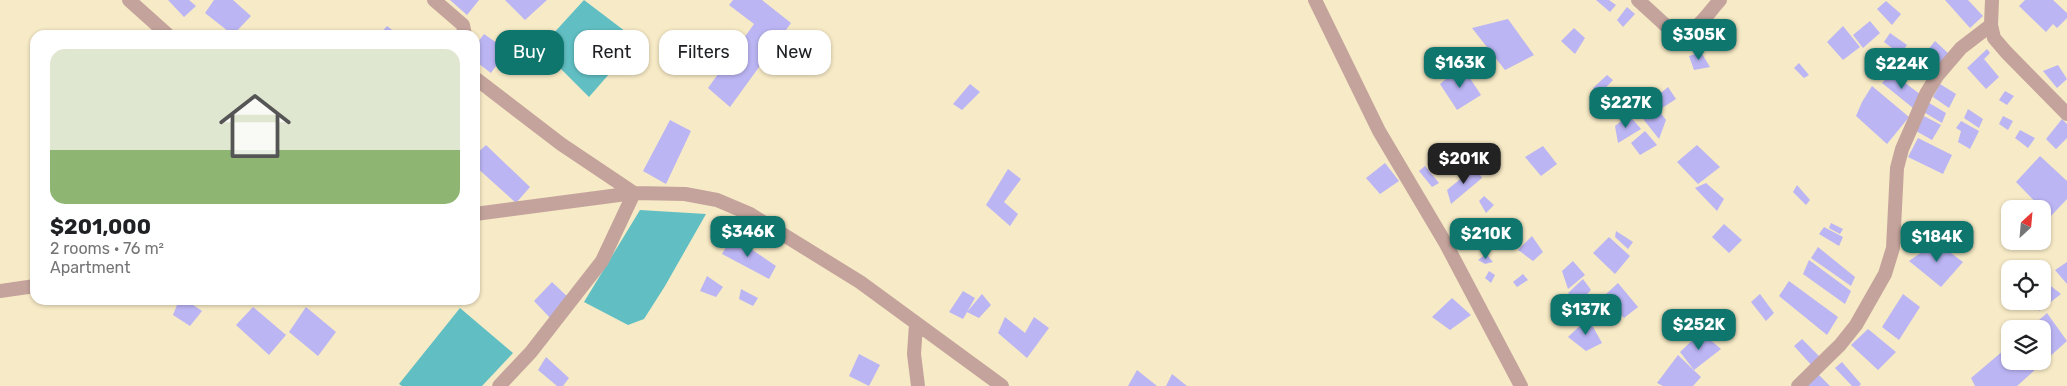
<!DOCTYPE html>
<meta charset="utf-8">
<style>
:root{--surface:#fff;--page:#f6f6f6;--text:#202124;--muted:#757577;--line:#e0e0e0;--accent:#0f766e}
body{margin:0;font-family:Rubik,sans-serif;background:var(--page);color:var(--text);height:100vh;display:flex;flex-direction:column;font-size:19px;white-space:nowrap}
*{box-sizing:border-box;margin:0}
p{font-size:16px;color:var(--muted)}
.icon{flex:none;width:28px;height:28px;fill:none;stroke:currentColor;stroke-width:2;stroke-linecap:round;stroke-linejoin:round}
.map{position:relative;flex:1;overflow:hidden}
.sheet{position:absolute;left:30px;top:30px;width:450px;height:275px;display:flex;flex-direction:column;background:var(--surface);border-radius:15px;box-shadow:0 1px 4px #0004}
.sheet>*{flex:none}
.top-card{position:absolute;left:495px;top:30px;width:475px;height:45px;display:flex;gap:10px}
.needle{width:32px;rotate:26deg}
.controls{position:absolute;left:2001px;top:200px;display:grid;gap:10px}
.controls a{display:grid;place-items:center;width:50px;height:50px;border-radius:10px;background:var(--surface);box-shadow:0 1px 4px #0004;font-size:25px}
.price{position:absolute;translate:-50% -42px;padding:0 11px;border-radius:10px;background:var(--accent);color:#fff;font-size:16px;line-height:32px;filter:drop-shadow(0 1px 2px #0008)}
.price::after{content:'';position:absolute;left:50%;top:30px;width:15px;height:11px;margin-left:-8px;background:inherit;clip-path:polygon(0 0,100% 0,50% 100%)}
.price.current{background:#222;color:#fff}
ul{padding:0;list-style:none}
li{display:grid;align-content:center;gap:10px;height:265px;padding:0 20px}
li+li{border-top:1px solid var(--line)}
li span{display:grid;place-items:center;height:155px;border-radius:15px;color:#555}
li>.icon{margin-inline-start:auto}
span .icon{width:90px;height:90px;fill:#fffc;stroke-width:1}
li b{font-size:21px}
.chip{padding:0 18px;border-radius:15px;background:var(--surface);box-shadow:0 1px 4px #0004;font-size:18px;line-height:45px}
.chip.current{background:var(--accent);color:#fff}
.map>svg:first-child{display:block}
</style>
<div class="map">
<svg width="2067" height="386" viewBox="0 0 2067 386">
<rect width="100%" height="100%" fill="#fdf7e6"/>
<path fill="#f7eac6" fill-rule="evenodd" d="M0,0H2067V386H0ZM35,35H475V300H35ZM2010,209H2042V241H2010ZM2010,269H2042V301H2010ZM2010,329H2042V361H2010Z"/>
<path fill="#61bfc3" d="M584,0L638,41L589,97L540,48Z
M640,210L706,214L665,286L644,319L628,325L584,302Z
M460,308L513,353L482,386H402L399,384Z"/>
<path fill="#bbb5f4" d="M168,0H189L196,6L184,17Z
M214,0H233L251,16L233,35L205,13Z
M450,0H479L467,15Z
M505,0H547L525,20Z
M733,0H762L791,23L730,107L708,88L754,24L729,5Z
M1596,0H1609L1616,5L1610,12Z
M1945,0H1968L1983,16L1970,28Z
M2025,0H2053L2067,13V18L2057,28L2053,24L2046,32L2019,6Z
M1886,1L1901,14L1892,25L1877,9Z
M1627,7L1635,14L1623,27L1617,20Z
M1508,19L1534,55L1505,70L1472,28Z
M1870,21L1880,33L1863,48L1853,35Z
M387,26L399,35H379Z
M1843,26L1860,47L1843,60L1827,42Z
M1574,28L1585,38L1575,54L1561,41Z
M1890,33L1907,45L1900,54L1884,42Z
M484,34L507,50L491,73L475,61V46Z
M1935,41L1949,54L1940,63L1927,51Z
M1915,48L1930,64L1921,71L1909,52Z
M1987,49L1990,53L1984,59L1999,77L1986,89L1967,68Z
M1701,52L1710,67L1694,70L1689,56Z
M1799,63L1809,75L1804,78L1794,68Z
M2058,65L2067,79L2057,88L2043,71Z
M1462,66L1481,95L1457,110L1440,84Z
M1891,72L1921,95L1913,108L1882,83Z
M1607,75L1613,80L1595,99L1593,88Z
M970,84L980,92L962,110L953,104Z
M1940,84L1956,94L1949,108L1933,97Z
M1872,86L1909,117L1887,144L1856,116L1862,102Z
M1668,87L1676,99L1662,108L1656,97Z
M2005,91L2014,96L2007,105L1999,100Z
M1629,97L1637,103L1620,116L1614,110Z
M1649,97L1666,120L1659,139L1636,110Z
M1926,101L1946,113L1942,123L1922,111Z
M1968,109L1983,119L1979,128L1964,118Z
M1629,115L1641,129L1618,143L1615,126Z
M1924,116L1941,125L1932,140L1916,131Z
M2003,116L2013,121L2008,130L1999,124Z
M2062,119L2067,124V138L2056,149L2046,139Z
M670,120L691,131L666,184L643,171Z
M1961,121L1979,131L1970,149L1958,142L1961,131L1956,128Z
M2020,130L2035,138L2028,148L2015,138Z
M1645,131L1657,145L1640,155L1631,143Z
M1918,138L1952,155L1943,174L1908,157Z
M486,145L530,187L516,203L475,166V155Z
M1697,145L1720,167L1698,184L1677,162Z
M1543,146L1557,164L1541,176L1525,157Z
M2040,156L2067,181V199L2050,217L2016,182Z
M1385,163L1399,181L1380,194L1366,178Z
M1425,166L1439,183L1432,187L1419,171Z
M1475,167L1482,178L1451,204L1447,190Z
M1008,169L1021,179L1004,202L1018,214L1010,226L986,205Z
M1706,183L1724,199L1717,211L1695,188Z
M1797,185L1810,200L1806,205L1793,192Z
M1484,196L1494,205L1486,213L1479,201Z
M1831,223L1843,229L1840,234L1829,228Z
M1724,224L1742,240L1729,253L1712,237Z
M1824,227L1843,237L1839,246L1819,234Z
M1616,231L1633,242L1628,249L1615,237Z
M1487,233L1496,238L1491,249L1482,242Z
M732,236L776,266L769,279L722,254Z
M1532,236L1543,252L1533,261L1518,250Z
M1609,237L1630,256L1615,274L1593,253Z
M1936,242L1963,262L1941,287L1909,261Z
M1818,247L1855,277L1851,286L1811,258Z
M1486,254L1493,262L1485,264L1478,260Z
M1809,260L1851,291L1845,304L1803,274Z
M1573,261L1585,275L1568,289L1562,271Z
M2067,262V284L2055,270Z
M1489,271L1495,275L1491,283L1485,278Z
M1523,274L1528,280L1517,287L1513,282Z
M707,276L723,287L716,297L700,291Z
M1583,279L1591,290L1579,302L1568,293Z
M2042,279L2061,294L2039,311L2034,301H2042Z
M1789,281L1838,317L1827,335L1779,296Z
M552,282L570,299L552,320L534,301Z
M1618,283L1638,307L1624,318L1605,295Z
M741,289L758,298L753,306L739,299Z
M963,291L975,298L963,319L949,312Z
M982,294L991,305L979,318L967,312Z
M1760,294L1774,313L1766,321L1751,302Z
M1903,294L1920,307L1899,340L1882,327Z
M1452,298L1471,315L1450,330L1432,317Z
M179,300H186L202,311L190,326L173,315Z
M253,307L286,335L269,355L236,325Z
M306,307L336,332L318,356L289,332Z
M1680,311L1692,324L1670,341L1662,329Z
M2047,313L2067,341L2017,386H1975L1971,378L2010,345V361H2042V329H2029Z
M1005,317L1025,333L1034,317L1049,328L1027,358L998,333Z
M1588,318L1602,343L1586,351L1568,337Z
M1868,329L1896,352L1878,370L1851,345Z
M1701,332L1721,349L1694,370L1680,352Z
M1802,339L1824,361L1814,368L1794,346Z
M859,354L880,365L869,386L849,376Z
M1678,355L1701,377L1693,386H1663L1657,383Z
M546,357L569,378L563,386H557L538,370Z
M1842,362L1861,384L1859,386H1852L1835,368Z
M1137,370L1157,386H1128Z
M1817,373L1830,386H1804Z
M1172,374L1187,386H1166Z"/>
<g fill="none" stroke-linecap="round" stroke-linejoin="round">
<path stroke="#c4a39c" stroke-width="14" d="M129,0L168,35
M434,0L463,25L465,35
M1315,0L1379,131L1446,244L1521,386
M1638,0L1674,33C1695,37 1707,14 1720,0
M1992,0L1991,25L1994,38L2006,52L2067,114
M475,78L561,144L634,193L602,261L531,352L499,386
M475,214L634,193L685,194L717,200L750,214L860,282L1002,386
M0,291L35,286
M916,324L914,354L918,386
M1798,386L1840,345L1856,325L1885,274L1893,248L1897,168L1902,149L1926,94L1937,76L1961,48L1991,25"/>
</g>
</svg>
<div class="controls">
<a><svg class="needle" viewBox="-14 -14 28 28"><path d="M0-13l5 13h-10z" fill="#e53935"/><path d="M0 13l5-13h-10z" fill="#757577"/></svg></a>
<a><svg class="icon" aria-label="locate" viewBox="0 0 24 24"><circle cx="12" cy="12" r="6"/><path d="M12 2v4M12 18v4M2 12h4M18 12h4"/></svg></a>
<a><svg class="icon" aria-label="layers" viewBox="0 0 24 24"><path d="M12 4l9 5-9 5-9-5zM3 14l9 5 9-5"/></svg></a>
</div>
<b class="price" style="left:1699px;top:61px">$305K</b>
<b class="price" style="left:1460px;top:89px">$163K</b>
<b class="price" style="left:1902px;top:90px">$224K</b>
<b class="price" style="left:1626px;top:129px">$227K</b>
<b class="price current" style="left:1464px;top:185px">$201K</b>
<b class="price" style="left:748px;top:258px">$346K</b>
<b class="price" style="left:1486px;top:260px">$210K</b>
<b class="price" style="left:1937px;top:263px">$184K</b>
<b class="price" style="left:1586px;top:336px">$137K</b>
<b class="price" style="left:1699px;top:351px">$252K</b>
<div class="top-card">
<a class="chip current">Buy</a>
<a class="chip">Rent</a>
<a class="chip">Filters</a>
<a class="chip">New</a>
</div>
<section class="sheet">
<ul>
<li><span style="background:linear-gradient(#dfe7d0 65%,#8fb573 0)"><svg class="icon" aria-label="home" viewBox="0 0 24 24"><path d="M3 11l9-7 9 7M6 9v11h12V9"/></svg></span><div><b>$201,000</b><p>2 rooms · 76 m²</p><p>Apartment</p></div></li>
</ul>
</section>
</div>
